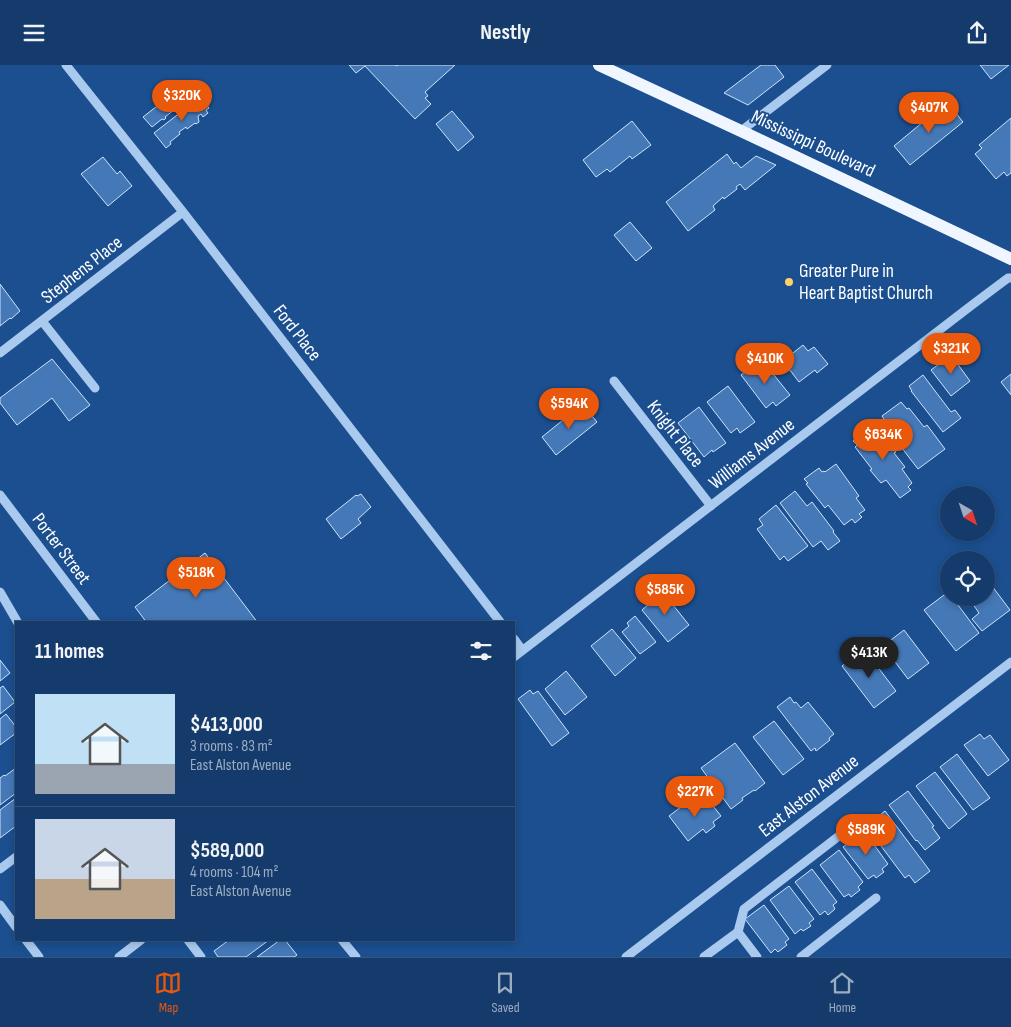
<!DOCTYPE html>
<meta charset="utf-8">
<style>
:root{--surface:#143b6b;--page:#1d4271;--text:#f1f3f6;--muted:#9dadc1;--line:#33557e;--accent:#ea580c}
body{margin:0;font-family:"Sofia Sans Condensed",sans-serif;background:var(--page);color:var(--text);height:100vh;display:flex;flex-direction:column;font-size:19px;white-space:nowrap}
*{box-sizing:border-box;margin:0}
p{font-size:16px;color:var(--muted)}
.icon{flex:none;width:28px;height:28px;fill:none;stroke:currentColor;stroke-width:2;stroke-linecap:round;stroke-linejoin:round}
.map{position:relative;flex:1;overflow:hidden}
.sheet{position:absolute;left:15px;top:556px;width:500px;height:320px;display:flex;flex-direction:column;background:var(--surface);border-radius:0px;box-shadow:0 2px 8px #0003,0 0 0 1px var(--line)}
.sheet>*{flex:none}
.needle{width:32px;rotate:141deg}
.controls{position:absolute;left:940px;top:421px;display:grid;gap:10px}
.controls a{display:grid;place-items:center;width:55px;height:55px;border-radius:50%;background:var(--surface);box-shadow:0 2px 8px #0003,0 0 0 1px var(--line);font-size:25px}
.price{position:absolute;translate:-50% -42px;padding:0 11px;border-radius:18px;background:var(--accent);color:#fff;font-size:16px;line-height:32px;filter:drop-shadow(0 1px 2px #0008)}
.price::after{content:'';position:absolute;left:50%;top:30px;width:15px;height:11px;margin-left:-8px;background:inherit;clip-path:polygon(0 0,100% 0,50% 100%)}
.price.active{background:#222;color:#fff}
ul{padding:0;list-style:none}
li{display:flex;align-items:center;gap:15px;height:125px;padding:0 20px}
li+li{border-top:1px solid var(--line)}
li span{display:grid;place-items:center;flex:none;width:140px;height:100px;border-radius:0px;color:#555}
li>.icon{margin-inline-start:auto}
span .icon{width:60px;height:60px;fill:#fffc;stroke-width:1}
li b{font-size:21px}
h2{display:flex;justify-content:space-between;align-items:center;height:60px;padding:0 20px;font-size:21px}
header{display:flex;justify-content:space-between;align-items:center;height:65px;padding:0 20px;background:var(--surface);font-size:22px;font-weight:700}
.menu{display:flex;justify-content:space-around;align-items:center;height:70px;border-top:1px solid var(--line);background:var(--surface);font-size:14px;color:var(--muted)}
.menu a{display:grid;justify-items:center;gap:2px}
.menu .active{color:var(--accent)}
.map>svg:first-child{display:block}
</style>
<header><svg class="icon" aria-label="menu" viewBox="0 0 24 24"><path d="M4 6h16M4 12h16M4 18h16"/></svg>Nestly<svg class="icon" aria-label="share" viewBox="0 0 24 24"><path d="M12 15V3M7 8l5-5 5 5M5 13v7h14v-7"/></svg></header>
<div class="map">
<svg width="1011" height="892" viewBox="0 0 1011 892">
<rect width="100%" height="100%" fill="#1b4f8f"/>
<path fill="#4478b7" stroke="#cfe3fa" d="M349,0H395L397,1L398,0H455L425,27L428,31L425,33L431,39L415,54L365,1L356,8Z
M761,0H775L784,12L748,40L724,28Z
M980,0H1009L991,14Z
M184,20L192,31L165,52L166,53L164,55L162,54L152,62L143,52Z
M201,33L209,43L206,45L208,48L203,52L201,49L198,51L199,57L196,59L195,58L187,64L186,62L179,67L180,69L170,77L171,79L166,83L154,68L190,40L191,41Z
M947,37L963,57L910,100L894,81Z
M452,46L474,72L458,86L436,59Z
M1011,53V108L1007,111L1004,107L996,114L975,89L982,83L979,80Z
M632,56L651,80L632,94L630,91L610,107L607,104L596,112L583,95Z
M727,89L734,99L736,97L741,103L756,91L776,100L745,125L740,119L736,122L737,124L724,134L723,132L713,141L715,145L688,166L666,137Z
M103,92L117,109L120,106L132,121L108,141L81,109Z
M630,157L652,183L636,196L614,170Z
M0,219L20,246L11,254L10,253L0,261Z
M803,280L808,286L814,282L828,299L817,308L815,305L799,317L783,296Z
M951,290L970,316L951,331L931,305Z
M52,294L90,340L69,356L52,333L17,360L0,338V333Z
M761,294L790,330L776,341L773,337L766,343L741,310Z
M1011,309V330L1001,317Z
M923,310L951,347L955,345L961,353L943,367L911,326H912L909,321Z
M728,321L755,357L740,368L737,363L731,368L707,337Z
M901,337L907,344L909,343L924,362L927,360L945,384L918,404L885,361L887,359L882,351Z
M579,342L584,348L588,346L597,357L556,390L542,372Z
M699,342L726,378L713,387L712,385L704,392L678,358Z
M871,362L874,367L877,366L887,379L889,378L896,387L894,388L905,402L902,404L912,418L908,422L911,425L900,433L886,415L881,418L870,405L872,404L855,382L857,380L853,376Z
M836,399L859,431L856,433L865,445L859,449L862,452L855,458L852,454L844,460L828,440L825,443L806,419L808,418L804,414L819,403L822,407L824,406L825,407Z
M795,426L807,441L812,437L834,466L833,467L840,476L828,485L821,476L813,482L780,438Z
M361,429L371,442L358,454L361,458L341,474L326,454L356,430L357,431Z
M776,440L808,481L788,496L784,491L780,495L757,464L763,460L759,454Z
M205,488L258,558H147L135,542Z
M986,513L1010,545L982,566L972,554L979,548L968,532H986Z
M661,525L689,560L668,577L642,545L649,539L647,536Z
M948,527L949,532H952L979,568L956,586L924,545Z
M635,551L656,577L640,589L622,567L629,561L627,558Z
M612,564L636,593L615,611L591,581Z
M904,565L929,598L908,614L883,581Z
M864,584L896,626L874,643L842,601Z
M0,595L10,608L0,616Z
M566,606L587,632L565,650L545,624Z
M3,621L15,637L0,649V623Z
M530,625L533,629L538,626L569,668L552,681L518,634Z
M790,632L794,638L796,637L801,643L808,637L834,669L829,673L830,675L816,686L815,683L811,686L777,642Z
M6,649L16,662V668L0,680V654Z
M774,656L804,694L783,710L753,672Z
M980,669L984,674L990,670L1009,695L988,711L964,680Z
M735,678L765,718L755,726L754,725L742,733L743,735L731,744L701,703Z
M957,689L990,733L973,745L940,702Z
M16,703V728L0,740V713L4,710L5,711Z
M935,707L967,749L949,764L916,721Z
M908,726L934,761L932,762L940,773L925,785L917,775L916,776L889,740Z
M706,732L721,751L713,757L715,761L706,768L703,764L688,776L669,751L685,739L689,744Z
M16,733V761L0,773V745Z
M885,746L930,806L915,818L909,810L905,813L866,761Z
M864,766L888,799L882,804L884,807L876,813L874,810L868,814L843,782Z
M839,785L863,817L858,822L860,825L851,832L849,829L844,832L820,800Z
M812,804L837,837L833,840L835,844L828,850L825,846L820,850L795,817Z
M789,821L814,854L809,858L811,861L803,866L801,864L795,869L770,835Z
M764,840L789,874L785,877L787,880L778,887L775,884L771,888L745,854Z
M229,875H269L246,892H218L214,886Z
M280,875H285L297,890L294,892H257Z"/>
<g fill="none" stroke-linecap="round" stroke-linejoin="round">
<path stroke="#a9c9ee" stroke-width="9" d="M66,0L183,147L501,558
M741,66L827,0
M42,256L95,323
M0,288L183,147
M614,316L711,441
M0,430L97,558
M0,527L18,558
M514,574L522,585
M514,592L972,240L1008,213H1011
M0,804L16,792
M0,840L16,862
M738,867L744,844L861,754
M26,875L39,892
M188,875L201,892
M342,875L356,892
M119,892L141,875
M626,892L1011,597
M704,892L738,867L757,892
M801,892L876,833"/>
<path stroke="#f0f6ff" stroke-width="12" d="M599,0L741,66L1011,194"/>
</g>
<circle fill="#ffd166" stroke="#1b4f8f" stroke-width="2" cx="789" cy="217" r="5"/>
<g text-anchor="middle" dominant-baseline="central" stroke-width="4" stroke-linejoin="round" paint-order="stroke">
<g font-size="19" fill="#fff" stroke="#1b4f8f">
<text transform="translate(813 79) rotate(25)">Mississippi Boulevard</text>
<text transform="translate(82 205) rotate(-38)">Stephens Place</text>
<text transform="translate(297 268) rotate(52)">Ford Place</text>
<text transform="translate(675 369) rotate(52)">Knight Place</text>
<text transform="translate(752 389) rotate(-38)">Williams Avenue</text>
<text transform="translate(61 484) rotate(53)">Porter Street</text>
<text transform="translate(809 731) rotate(-38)">East Alston Avenue</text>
</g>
<g font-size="19" fill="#fff" stroke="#1b4f8f" text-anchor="start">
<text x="799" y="206">Greater Pure in<tspan x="799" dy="22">Heart Baptist Church</tspan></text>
</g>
</g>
</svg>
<div class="controls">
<a><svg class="needle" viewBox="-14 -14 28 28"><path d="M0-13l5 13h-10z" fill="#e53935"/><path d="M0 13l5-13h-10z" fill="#9dadc1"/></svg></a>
<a><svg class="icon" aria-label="locate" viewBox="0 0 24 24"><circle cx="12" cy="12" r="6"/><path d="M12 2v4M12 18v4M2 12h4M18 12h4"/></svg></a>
</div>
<b class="price" style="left:182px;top:57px">$320K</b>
<b class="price" style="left:929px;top:69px">$407K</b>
<b class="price" style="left:951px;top:310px">$321K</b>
<b class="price" style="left:765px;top:320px">$410K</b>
<b class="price" style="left:569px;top:365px">$594K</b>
<b class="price" style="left:883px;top:396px">$634K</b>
<b class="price" style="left:196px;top:534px">$518K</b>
<b class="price" style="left:665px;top:551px">$585K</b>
<b class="price active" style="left:869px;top:614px">$413K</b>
<b class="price" style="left:695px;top:753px">$227K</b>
<b class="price" style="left:866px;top:791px">$589K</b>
<section class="sheet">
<h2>11 homes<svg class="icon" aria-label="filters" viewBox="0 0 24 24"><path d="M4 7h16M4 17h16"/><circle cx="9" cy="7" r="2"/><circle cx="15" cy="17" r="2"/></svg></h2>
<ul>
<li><span style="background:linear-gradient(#bfe0f5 70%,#9aa5b1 0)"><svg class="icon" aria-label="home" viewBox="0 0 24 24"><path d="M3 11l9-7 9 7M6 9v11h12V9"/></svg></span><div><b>$413,000</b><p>3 rooms · 83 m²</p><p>East Alston Avenue</p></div></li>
<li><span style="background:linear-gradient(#c9d6e8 60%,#b9a48a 0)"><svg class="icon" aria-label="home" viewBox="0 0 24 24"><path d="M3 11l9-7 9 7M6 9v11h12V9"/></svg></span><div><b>$589,000</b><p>4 rooms · 104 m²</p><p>East Alston Avenue</p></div></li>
</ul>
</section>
</div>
<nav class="menu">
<a class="active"><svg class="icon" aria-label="map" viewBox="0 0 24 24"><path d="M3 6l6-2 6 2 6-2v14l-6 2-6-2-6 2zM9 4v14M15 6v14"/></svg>Map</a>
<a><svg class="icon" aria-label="saved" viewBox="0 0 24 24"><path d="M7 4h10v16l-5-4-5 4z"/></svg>Saved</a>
<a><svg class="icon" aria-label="home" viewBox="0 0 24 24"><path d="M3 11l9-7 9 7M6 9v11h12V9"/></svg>Home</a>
</nav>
